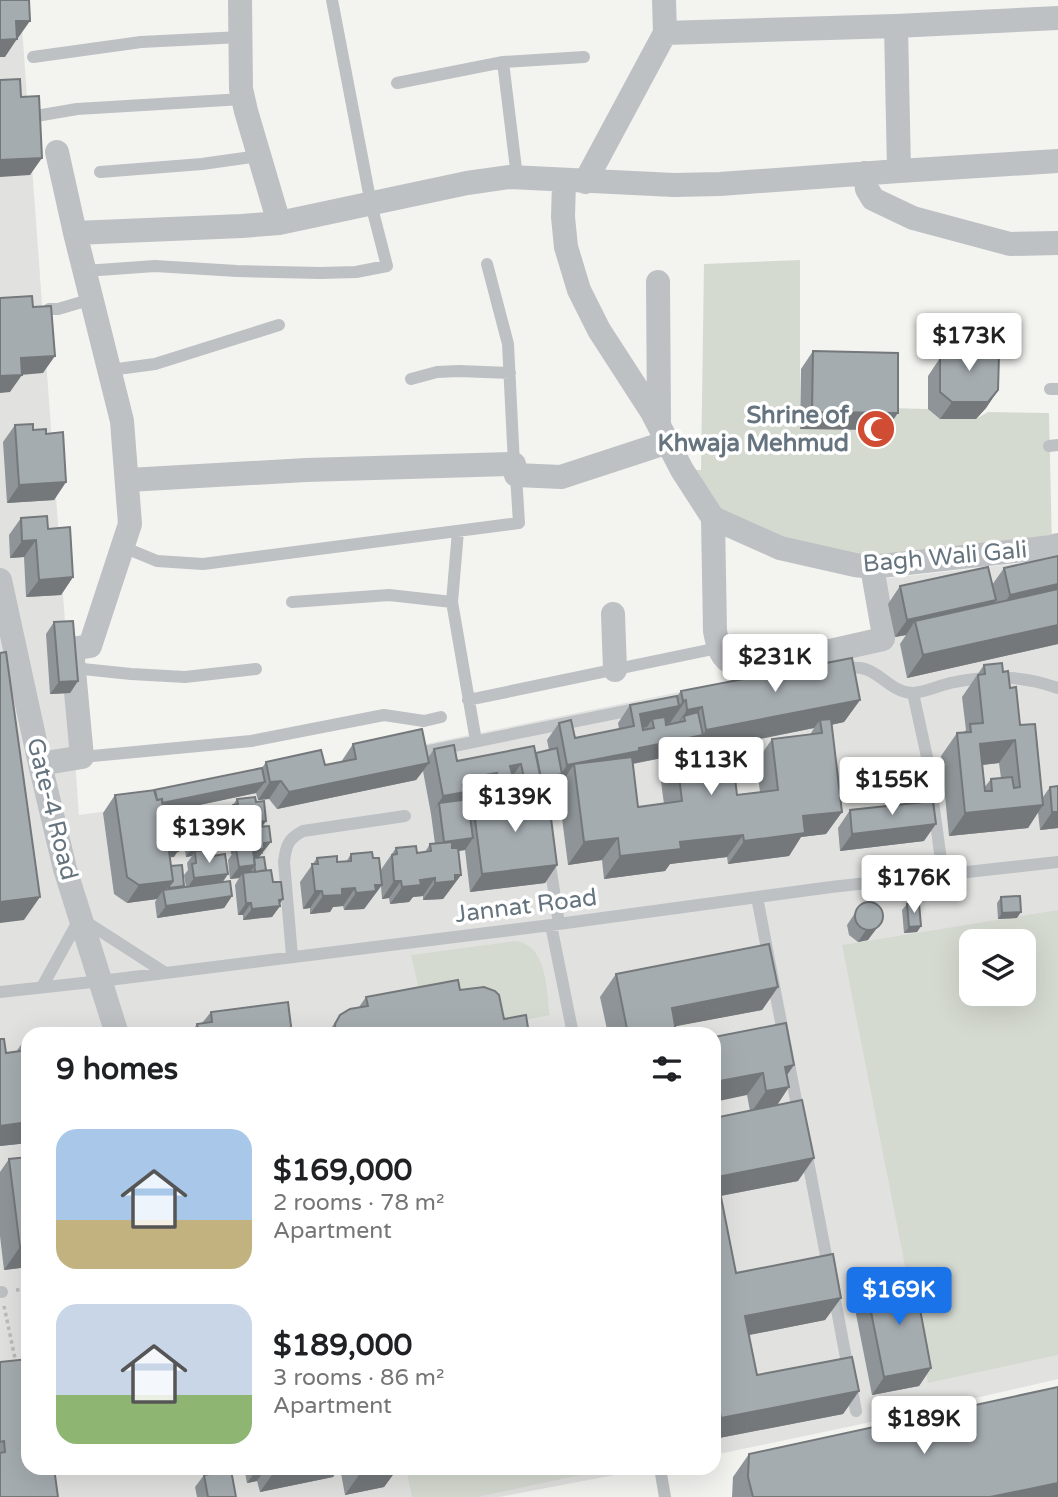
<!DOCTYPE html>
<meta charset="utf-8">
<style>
:root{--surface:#fff;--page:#f2f2f2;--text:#202124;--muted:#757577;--accent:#1a73e8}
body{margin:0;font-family:"Varela Round",sans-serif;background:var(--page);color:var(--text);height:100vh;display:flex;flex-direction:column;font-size:26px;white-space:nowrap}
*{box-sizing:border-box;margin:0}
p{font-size:23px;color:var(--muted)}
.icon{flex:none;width:38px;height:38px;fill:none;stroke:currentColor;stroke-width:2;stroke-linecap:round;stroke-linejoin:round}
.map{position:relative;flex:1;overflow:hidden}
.drawer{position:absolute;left:21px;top:1027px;width:700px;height:448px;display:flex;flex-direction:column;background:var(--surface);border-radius:21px;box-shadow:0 7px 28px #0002}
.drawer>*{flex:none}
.buttons{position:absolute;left:959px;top:929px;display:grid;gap:14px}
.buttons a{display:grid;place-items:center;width:77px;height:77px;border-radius:14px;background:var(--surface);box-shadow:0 7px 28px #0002;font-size:35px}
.price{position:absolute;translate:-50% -60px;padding:0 16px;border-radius:7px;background:#fff;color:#222;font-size:23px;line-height:46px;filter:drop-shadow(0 2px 4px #0008)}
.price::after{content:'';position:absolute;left:50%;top:42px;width:21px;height:16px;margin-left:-10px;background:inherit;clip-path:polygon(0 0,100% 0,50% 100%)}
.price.current{background:var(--accent);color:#fff}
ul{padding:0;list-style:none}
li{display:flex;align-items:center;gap:21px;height:175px;padding:0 35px}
li span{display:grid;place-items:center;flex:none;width:196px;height:140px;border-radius:21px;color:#555}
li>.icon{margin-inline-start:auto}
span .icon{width:84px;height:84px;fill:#fffc;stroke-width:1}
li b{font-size:30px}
h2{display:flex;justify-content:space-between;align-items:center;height:84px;padding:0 35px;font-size:30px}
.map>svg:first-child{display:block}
</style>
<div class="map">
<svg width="1058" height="1497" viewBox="0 0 1058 1497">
<rect width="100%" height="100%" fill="#f3f3f0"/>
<path fill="#e1e2e0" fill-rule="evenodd" d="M0,0H20L79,815L143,806L142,802L743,679L894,646L881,579L1058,559V1379L871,1422L714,1455V1034H28V1468H652L499,1497H0ZM971,942H1024V994H971Z"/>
<path fill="#d5dad1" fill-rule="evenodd" d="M800,260V429L885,430L886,408L928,409L976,419L988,412L1049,413L1052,547L879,567L713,518L682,470H701L704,264Z
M1058,910V1355L928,1383L842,945ZM971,942H1024V994H971Z
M515,941C548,945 546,989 550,1015L485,1028L423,1007L411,955Z
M406,1468H613L478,1497H412Z"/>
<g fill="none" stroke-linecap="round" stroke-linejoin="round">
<path stroke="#b9bbbd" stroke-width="3.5" stroke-dasharray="3.5 3.5" stroke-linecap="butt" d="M16,1290L28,1289
M4,1306L16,1363"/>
<path stroke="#bdc1c4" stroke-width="12" d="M33,57L141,42L241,37
M503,62L517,177
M397,83L503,62L584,57
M36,116L77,109L243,99
M100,172L202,164L259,156
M487,264L508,344L514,464
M85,271L155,266L237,271L320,273L356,272L387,266L371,204L332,0
M49,309H58L92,299
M110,370L155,364L279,325
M411,379L437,372L459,371L510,373
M1050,389H1058
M1049,446L1058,445
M458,531L452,602L476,741
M123,547L157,561L203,564L519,523L516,475
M292,602L389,595L452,602
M73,668L131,674L185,677L256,669
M837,668C846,668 856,666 865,669C882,674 893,693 913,693C925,692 938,686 950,683C988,675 1021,675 1058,688
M913,693L927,757L943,875
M468,700L718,648
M414,754L641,708
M82,757L251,741L384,715L424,721L441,717
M549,858L559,924
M757,897L799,1116
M551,925L573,1034
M292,956L284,862C286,845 288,839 303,831L405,816
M42,987L80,918L164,972
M0,992L101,981L551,925L831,887L1058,862
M806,1151L829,1271
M833,1289L856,1411
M0,1292H2
M660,1468L665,1497"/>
<path stroke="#bdc1c4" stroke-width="24" d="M240,0L241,89L246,111L279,223
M896,26L899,171
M665,33L896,26L1058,18
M865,173L867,189L873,199L913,218L1010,244L1058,243
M564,181L563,217L566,247L579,290L599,330L652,412L682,470L713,518L715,631C719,653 723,662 745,670L883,639V630L872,567
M585,182L665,33L664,0
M75,233L242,226L279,223L467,183L510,177L674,185L720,184L899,171L1058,161
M658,282L659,422
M128,480L306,470L514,464L516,475L561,477L668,442
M713,518L780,548L855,565L872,567L1052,547L1058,545
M0,580L40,764L65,869L117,1034
M613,614L615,670
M40,764L82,757L72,649L90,646L130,524L122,421L75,233L57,152"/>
</g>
<path fill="#8e9497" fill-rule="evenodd" d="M813,351L886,430L800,429L801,369Z
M940,358L998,390L986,408L976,419H940L928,409V376Z
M15,425L33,430L66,482L54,500L7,503L3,442Z
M21,518L48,529L73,577L61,595L26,597L24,557L10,558L9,535Z
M1004,568L1058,644L907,678L900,644L906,635L895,637L888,604L900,586L992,585Z
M54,622L78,681L70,693L50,694L46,634Z
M984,665L1003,672L1010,688L1043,797L1050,787L1058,828L1040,830L1038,812L1028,828L949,836L941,756L957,733L964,732L966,730L962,697ZM999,763L1001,778L991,779L984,788L982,765Z
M681,691L860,700L844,722L831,725L842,812L826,834L801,837L789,856L728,864L727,857L670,864L665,871L604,879L602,860L568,865L558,787L563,781L556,782L554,786L533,790L532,786L528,792L511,795L509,782L500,794L486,797L485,790L474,793L469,799L471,807L473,804L557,865L545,883L470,892L465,850L458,851L461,875L443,899L423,900V896L413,897L409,902L390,904L389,898L382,899L381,886L364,909L344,910L343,906L333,907L330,912L310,914V908L303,909L300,882L317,858L337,862H346L351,854L373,858L380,871L396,848L417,853L425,852L430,844H435L431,814L423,771L416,780L277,809L269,799L258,800L256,793L163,813L167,841L174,857H170L171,866L184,886L183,887H186L184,875L188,870L187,863L192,856L186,857L184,844H178L177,829L185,817L210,846H207L204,850L212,856L228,874L223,882L232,896L224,908L157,918L155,902L157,899L127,903L114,894L103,813L115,795L155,790L262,768L266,762L325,765L341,762L353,744L428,758L434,749L457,761L536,753L549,750L547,740L559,723L575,738L619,729L618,723L630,705L677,696ZM814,728L810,735L772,739L756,762L760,792L737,795L731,745ZM672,756L660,774L664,804L638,807L633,764Z
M237,799L262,827L263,854H261L259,857L283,899L280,903V906L272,917L243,920V915H238L235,885L239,878L230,879L228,860L232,854H231L229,840L232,836H227L225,817Z
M850,810L924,841L840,851L838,828Z
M1001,897L1017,918L998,919L997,903Z
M861,904L868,940L858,942L849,935L847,925Z
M907,904L921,926L917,932L904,933L902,910Z
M616,974L778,987L762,1010L675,1026L674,1034H608L600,997Z
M460,990L504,1019L529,1034H327L340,1015L359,1007L366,997Z
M211,1012L292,1034H190L197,1024L202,1023Z
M27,1036L28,1143L0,1146L6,1053L16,1052Z
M714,1037L787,1076L776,1105L798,1181L721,1196L736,1273L841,1298L825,1320L749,1335L757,1375L859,1391L843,1414L714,1439V1118L750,1111L747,1095Z
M28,1157V1267L4,1270L0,1236V1172L9,1159Z
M866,1287L931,1368L919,1386L872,1395L854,1304Z
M0,1362L28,1468L0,1497Z
M749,1454L1058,1497H732L733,1477Z
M244,1468H339L333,1477L260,1492L257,1481L247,1483Z
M340,1468H398L384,1487L345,1495Z
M204,1475L236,1497H197L195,1487Z"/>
<path fill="#74787b" d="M16,21H30L18,38L4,39Z
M17,39L5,57H0V40Z
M42,158L30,175L0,177V160Z
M55,356L43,373L9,376L21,358Z
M22,375L10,392L0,393V376Z
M998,390L986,408L976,419H940L952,402Z
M812,412L898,413L886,430L800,429Z
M66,482L54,500L7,503L19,485Z
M36,540L24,557L10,558L22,541Z
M73,577L61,595L26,597L39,580Z
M1058,584V599L998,612L1010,595Z
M996,600L984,617L915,621L906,635L895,637L907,620Z
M1058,625V644L907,678L923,655Z
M78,681L70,693L50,694L59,682Z
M686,700L670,723L654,726L652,719L647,727L632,730L640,714L679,706L683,701Z
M860,700L844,722L821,727L820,720L814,728L676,755V751L672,756L630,764H574L563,781L556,782L554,786L533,790L541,778L561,774L567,765L639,748L703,735L706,730Z
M702,707L686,730L684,716L671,733L687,710Z
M1015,740L999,763L964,767L980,744Z
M429,763L416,780L277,809L289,792Z
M521,764L500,794L486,797L499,779L510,766Z
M497,773L485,790L474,793L469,799L439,803L431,814L443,796L480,776Z
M540,775L528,792L511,795L524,778Z
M281,781L269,799L258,800L270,782Z
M265,782L256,793L146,816L154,805Z
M1043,805L1028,828L949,836L965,813Z
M842,812L826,834L801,837L789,856L728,864L744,841L803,816Z
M1052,812H1058V828L1040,830Z
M266,821L258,833L257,822Z
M249,823L241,834L237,828L232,836H227L235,825Z
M936,824L924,841L840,851L852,834Z
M186,832H193L184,844H178Z
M219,834L210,846H207L200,855L195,851L192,856L186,857L194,845L207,835Z
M743,835L727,857L670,864L665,871L604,879L620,856L680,842Z
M473,838L465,850L436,854L444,842Z
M618,838L602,860L568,865L584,842Z
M242,842L236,851V849L232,854H231L239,843Z
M271,842L256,861L245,862L253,850L264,843Z
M178,851L174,857L158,858L162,852Z
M255,865L247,877L243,873L239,878L230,879L239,867Z
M557,865L545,883L470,892L482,874Z
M228,874L219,886L186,890L194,878Z
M455,875H461L443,899L423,900L435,883Z
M435,878L423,896L413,897L409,902L390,904L402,887L420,880Z
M173,881L164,893L163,890L157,899L127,903L139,885Z
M394,881H401L389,898L382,899Z
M375,885H382L364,909L344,910L356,893Z
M355,888L343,906L333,907L330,912L310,914L323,896L342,889Z
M315,891H322L310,908L303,909Z
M232,896L224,908L157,918L166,906Z
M40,897L24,920L0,923V902Z
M283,899L278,906H280L272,917L243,920L252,909Z
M246,903H251L243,915H238Z
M1021,912L1017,918L998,919L1002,913Z
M921,926L917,932L904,933L909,927Z
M877,928L868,940L858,942L866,930Z
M778,987L762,1010L656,1030L672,1008Z
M676,1031L674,1034H658Z
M794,1065L778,1088L785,1067Z
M763,1073L747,1095L714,1102V1082Z
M789,1087L774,1110L750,1114L766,1091Z
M28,1122V1143L0,1146V1126Z
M814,1158L798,1181L714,1197L717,1177Z
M28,1246V1267L4,1270L20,1247Z
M841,1298L825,1320L729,1339L745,1316Z
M931,1368L919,1386L872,1395L884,1377Z
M859,1391L843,1414L714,1439V1428L721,1418Z
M258,1468H266L257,1481L247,1483Z
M280,1468H339L333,1477L260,1492L276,1469Z
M381,1468H398L384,1487L345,1495L361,1472Z
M1058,1483V1497H990Z"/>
<path fill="#a5acb0" stroke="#74787b" stroke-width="2" fill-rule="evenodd" d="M0,0H29L30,21H16L17,39L0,40Z
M20,79L21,97L39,96L42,158L0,160V80Z
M32,296L33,307L51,306L55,356L21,358L22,375L0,376V298Z
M952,344H987L999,355L998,390L988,402H952L940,392V358Z
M813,351L898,353V413L812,412Z
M33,424V430L46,429V434L63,432L66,482L19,485L15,425Z
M47,516L48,529L70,527L73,577L39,580L36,540L22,541L21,518Z
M1058,556V584L1010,595L1004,568Z
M988,567L996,600L907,620L900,586Z
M1058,589V625L923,655L915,621Z
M73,621L78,681L59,682L54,622Z
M6,652L40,897L0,902V653Z
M852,658L860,700L706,730L702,707L687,710L686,700L683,701L681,691Z
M1002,663L1003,672L1008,671L1010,688L1016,687L1020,725L1035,724L1043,805L965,813L957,733L971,732L970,724L983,723L978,675L985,674L984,665ZM1015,740L1020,787L1014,788L1012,777L991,779L992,791H985L980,744Z
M677,696L679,706L640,714L643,730L654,728L652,719L665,717L666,725L685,721L684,716L698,712L703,735L639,748V751L567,765L559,723L571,720L575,738L634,726L630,705Z
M831,719L842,812L803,816L805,833L744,841L743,835L680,842L681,849L620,856L618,838L584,842L574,764L632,757L638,807L682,801L676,751L731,744L737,795L778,790L772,739L822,733L820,720Z
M422,729L429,763L289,792L281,781L270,782L266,762L321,750L325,765L356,759L353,744Z
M454,745L457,761L534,746L540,775L524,778L521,764L510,766L513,777L499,779L497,773L480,776L481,782L463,785L465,792L443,796L434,749Z
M557,748L562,774L541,778L536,753Z
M262,768L265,782L162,803V799L157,800L154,790Z
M1058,786V812H1052L1050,787Z
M155,790L157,800L162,799L173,881L139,885L127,877L115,795Z
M548,795L557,865L482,874L473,804Z
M255,797L256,802L264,801L266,821L257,822L258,827L269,826L271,842L264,843V849L253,850L255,865L239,867L236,849L243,848L242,842L239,843L237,828L250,827L249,823L235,825L233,805L238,804L237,799Z
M470,799L471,807L469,809L473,838L444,842L439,803Z
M933,801L936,824L852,834L850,810Z
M217,814L219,834L207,835L208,844L194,845L193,832H186L185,817Z
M177,840L178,851L169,852L167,841Z
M452,842V848H458L461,875H455V881L435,883V878L420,880L421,885L402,887L401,881H394L392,855L397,854L396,848L416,846L417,853L431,851L430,844Z
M211,850L212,856L225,854L228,874L194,878L192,864L196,863L195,851Z
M372,852L373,858H379L382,885H375L376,891L356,893L355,888L342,889V895L323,896L322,891H315L312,864H318L317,858L337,856V862L351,861V854Z
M264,857L266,870L255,872L254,858Z
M182,865L184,886L169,888V886L173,881L171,866Z
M271,870L273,882H281L283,899L279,900L280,906L252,909L251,903H246L243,873Z
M230,881L232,896L166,906L163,890Z
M1020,896L1021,912L1002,913L1001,897Z
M855 916a14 14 0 1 1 28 0a14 14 0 1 1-28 0Z
M919,903L921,926L909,927L907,904Z
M769,944L778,987L672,1008L676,1031L658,1034H628L616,974Z
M458,980L460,990L484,987L495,991L499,995L504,1019L526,1015L529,1034H336L335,1024L340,1015L350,1009L368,1006L366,997Z
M288,1002L292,1034H199L197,1024L212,1022L211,1012Z
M786,1023L794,1065L785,1067L789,1087L766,1091L763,1073L714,1082V1037Z
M85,1029L86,1034H41Z
M0,1039H4L6,1053L28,1050V1122L0,1126Z
M802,1100L814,1158L717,1177L736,1273L833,1254L841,1298L745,1316L757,1375L852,1357L859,1391L721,1418L714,1381V1118Z
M28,1157V1246L20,1247L9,1159Z
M914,1277L931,1368L884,1377L866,1287Z
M28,1359V1438L26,1439L28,1449V1468H54L58,1497H0V1453L5,1452L4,1441L0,1442V1362Z
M1058,1387V1483L990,1497H753L748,1477L749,1454Z
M360,1468H381L361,1472Z
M231,1470L236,1497H208L204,1475Z"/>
<defs>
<g id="mosque-disc" transform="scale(2.0125)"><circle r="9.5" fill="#d04d33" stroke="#fff"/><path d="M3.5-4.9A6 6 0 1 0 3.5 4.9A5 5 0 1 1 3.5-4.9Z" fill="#fff"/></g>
</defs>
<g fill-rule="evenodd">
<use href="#mosque-disc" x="876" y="429"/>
</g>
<g text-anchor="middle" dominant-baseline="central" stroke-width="7" stroke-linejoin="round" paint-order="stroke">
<g font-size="24" font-weight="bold" fill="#65747e" stroke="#fff" text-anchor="end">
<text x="849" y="415">Shrine of<tspan x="849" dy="28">Khwaja Mehmud</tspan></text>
</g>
<g font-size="24" fill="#65747e" stroke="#fff">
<text transform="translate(945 557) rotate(-5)">Bagh Wali Gali</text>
<text transform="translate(52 809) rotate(76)">Gate-4 Road</text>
<text transform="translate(526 906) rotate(-7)">Jannat Road</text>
</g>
</g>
</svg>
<div class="buttons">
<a><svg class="icon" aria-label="layers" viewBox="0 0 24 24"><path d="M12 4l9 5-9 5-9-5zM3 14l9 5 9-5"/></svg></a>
</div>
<b class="price" style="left:969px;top:373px">$173K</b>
<b class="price" style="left:775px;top:694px">$231K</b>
<b class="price" style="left:711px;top:797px">$113K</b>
<b class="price" style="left:892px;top:817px">$155K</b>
<b class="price" style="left:515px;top:834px">$139K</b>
<b class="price" style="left:209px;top:865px">$139K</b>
<b class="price" style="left:914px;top:915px">$176K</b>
<b class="price current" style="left:899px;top:1327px">$169K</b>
<b class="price" style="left:924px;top:1456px">$189K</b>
<section class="drawer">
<h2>9 homes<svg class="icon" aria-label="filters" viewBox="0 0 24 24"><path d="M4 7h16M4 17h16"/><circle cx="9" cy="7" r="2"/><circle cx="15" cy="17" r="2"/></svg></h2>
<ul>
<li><span style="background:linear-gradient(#a9c7e8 65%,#c2b280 0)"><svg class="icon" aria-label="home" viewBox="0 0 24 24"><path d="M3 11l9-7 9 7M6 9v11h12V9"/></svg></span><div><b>$169,000</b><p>2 rooms · 78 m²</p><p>Apartment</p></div></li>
<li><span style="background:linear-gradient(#c9d6e8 65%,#8fb573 0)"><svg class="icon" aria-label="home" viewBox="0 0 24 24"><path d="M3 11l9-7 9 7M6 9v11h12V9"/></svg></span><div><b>$189,000</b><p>3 rooms · 86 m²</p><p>Apartment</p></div></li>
</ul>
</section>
</div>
